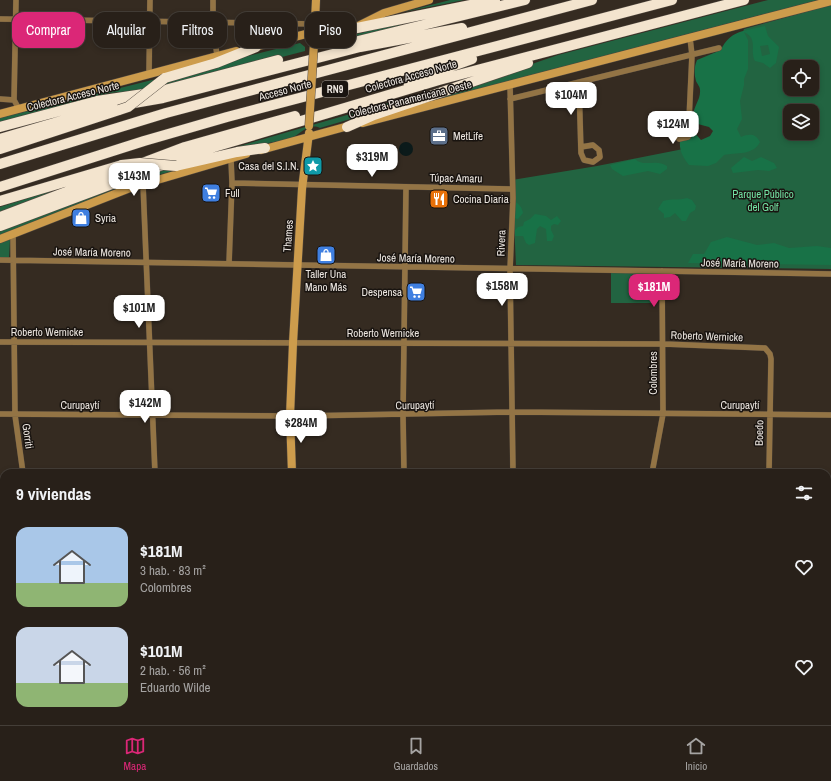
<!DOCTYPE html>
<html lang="es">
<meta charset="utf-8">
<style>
:root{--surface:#282019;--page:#342d26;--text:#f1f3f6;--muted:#a5a3a2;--line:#443e38;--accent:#db2777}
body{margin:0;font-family:"Archivo Narrow",sans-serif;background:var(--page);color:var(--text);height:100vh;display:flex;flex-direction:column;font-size:15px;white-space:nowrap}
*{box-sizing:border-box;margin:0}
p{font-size:13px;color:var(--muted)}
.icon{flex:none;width:22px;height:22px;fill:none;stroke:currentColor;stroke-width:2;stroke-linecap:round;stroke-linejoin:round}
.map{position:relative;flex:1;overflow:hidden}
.panel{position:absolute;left:0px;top:469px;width:831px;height:256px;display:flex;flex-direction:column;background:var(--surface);border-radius:12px 12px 0 0;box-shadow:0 2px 6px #0003,0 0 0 1px var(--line)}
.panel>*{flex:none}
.guide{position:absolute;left:12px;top:12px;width:400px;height:36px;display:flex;gap:8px}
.buttons{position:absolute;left:783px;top:60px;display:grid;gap:8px}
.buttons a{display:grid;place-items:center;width:36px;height:36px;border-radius:8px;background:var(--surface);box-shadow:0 2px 6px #0003,0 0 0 1px var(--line);font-size:20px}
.price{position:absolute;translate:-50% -34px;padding:0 9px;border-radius:8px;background:#fff;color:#222;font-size:13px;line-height:26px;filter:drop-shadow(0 1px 2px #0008)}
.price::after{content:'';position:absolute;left:50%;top:24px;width:12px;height:9px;margin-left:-6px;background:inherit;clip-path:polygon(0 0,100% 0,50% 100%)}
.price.active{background:var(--accent);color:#fff}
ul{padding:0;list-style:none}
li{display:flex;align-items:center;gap:12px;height:100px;padding:0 16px}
li span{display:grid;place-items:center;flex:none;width:112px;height:80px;border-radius:12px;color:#555}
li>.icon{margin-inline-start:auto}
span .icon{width:48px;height:48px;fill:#fffc;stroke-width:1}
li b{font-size:17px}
h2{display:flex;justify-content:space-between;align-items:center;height:48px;padding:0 16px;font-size:17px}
.chip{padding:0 14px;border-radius:12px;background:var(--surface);box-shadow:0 2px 6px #0003,0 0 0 1px var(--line);font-size:14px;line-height:36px}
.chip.active{background:var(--accent);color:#fff}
.tab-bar{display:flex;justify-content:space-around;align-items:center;height:56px;border-top:1px solid var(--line);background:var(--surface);font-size:11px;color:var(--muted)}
.tab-bar a{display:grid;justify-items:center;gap:2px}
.tab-bar .active{color:var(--accent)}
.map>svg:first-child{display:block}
</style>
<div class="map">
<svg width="831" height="725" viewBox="0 0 831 725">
<rect width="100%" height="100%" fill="#352b21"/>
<path fill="#226441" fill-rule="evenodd" d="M450,0H464L404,12Z
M768,0H818L405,108L558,55Z
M831,5V269L516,265L512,180L597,166L734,139L738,45L744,29ZM790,67H812V89H790ZM790,111H812V133H790Z
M480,8L322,47L323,41L326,39L362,33L388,24Z
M300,43L305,47V51L159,89L109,93L0,122V118Z
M489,74L391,107L320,128C308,122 299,136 289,139L212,154Z
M166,168L177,170L138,180Z
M73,184L0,215V207Z
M126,185L0,235V231L77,201Z
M10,239L9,258H0V243Z
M611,273H653L656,276V303H611Z
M0,645H4V721H35V725H0Z"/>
<path fill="#187247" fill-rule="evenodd" d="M765,26L768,36L779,47L776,63L770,68L763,63L755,61C749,51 759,39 744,32L748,40V69L744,79V85L740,101L742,119L737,129L741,137C749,134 755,133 760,142C753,156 736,152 724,155L716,163L708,166L689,165C683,157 679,151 680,141L673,134V128L684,121L701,140L710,136L713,131L709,127L694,123C690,108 701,102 700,90C700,86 697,84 696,81C694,74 694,67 697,60L721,50C730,30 745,31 765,26ZM768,45L770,54L762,56L760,46Z
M744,157L752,161L761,157L774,163L777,168L769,171L758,170L733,173L731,168Z
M635,159C644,168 656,158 667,166V169L660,174L648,171L623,176L612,169L610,165Z
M687,198L692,200L696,206L695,210L690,213L686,221H682L675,213L670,217L664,218V214L658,209L663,201C672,198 678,201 687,198Z
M514,201C519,204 522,207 523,213L518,219L514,218L510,215V204Z
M535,214L546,216L551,220L557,216L561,221L558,225L554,224L551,226V230L554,236L552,241H547L546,229L540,226L537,229L535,243L529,245L526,243L523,236H515V230L518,227L523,226L524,222L530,219Z
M727,237L757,245L774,243L789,248L817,246L831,248V265L688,263L693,254H704L711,242Z
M0,645H4V702L0,706Z"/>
<path fill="#0b1a1a" d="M399 149a7 7 0 1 1 14 0a7 7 0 1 1-14 0Z"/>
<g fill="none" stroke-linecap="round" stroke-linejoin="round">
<g stroke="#524940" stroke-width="6">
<path id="street" d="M16,0L14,100L19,109
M213,0V22L217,56
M0,19L315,24
M149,74L150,0
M579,84L581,153L584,160L593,162L600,157L599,150L593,145L581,147
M510,85L513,198L510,270L513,473
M0,99L14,100
M510,99L719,48
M689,120L677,124C674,130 674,133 679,139L688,137L691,131L689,120L692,55L690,38
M232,183L512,189
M143,184L155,473
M13,234L15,415L23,473
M0,260L831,274
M229,264L232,183L231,159
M0,342L664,344L765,348L770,354L771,359L769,473
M0,414L300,416L513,412L831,415
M404,473L403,415L406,187
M652,473L663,414L662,271
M827,482H831
M0,501H4
M827,555H831
M0,579H4
M827,702H831
M407,721V725
M672,721V725
M740,721V725
M46,725V721
M165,725V721
M519,725V721
M608,725V721"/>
</g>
<g stroke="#524940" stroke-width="9">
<path id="secondary" d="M314,43L316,0
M251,48L314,32L352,29L384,13L429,0
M0,114L236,51
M363,123L831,1
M261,150L352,125
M0,239L130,188L246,154
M292,473L290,416L293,343L302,189L309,133
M827,624H831
M0,638H4
M297,721V725"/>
</g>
<g stroke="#524940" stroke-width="11">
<path id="highway" d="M352,29L495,0
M354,42L525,0
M165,78L216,63L256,47
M408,82L472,59
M0,127L97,101L157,92L278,60
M347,127L374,115L528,63
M0,139L105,108L163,98L360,47L462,28
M0,149L119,110
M0,164L166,113L592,0
M176,166L237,152L265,148
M0,187L144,141L227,117L672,0
M0,201L122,165
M0,217L185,147L295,116
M0,226L197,152L439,80L744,0"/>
</g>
<use href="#street" stroke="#937445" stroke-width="5.5"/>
<use href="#secondary" stroke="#cd9c4c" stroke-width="8"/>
<use href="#highway" stroke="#f3e4ce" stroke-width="10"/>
<g stroke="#524940" stroke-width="9" stroke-linecap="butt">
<path id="secondary-bridge" d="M309,126L314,43"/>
</g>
<g stroke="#524940" stroke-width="11" stroke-linecap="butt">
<path id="highway-bridge" d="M119,110L128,107L165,78
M122,165L140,163L176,166"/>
</g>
<use href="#secondary-bridge" stroke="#cd9c4c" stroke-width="8"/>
<use href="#highway-bridge" stroke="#f3e4ce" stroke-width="10"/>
</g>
<defs>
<g id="office-square" transform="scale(1)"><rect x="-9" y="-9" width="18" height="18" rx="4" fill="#5c6f8a" stroke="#191410"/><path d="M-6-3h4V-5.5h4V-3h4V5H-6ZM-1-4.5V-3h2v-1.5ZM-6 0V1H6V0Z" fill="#fff"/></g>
<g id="sight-square" transform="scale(1)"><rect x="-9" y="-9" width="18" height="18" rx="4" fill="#0f9aa8" stroke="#191410"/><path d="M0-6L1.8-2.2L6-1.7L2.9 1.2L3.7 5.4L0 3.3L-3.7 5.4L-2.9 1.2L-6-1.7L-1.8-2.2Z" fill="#fff"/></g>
<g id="supermarket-square" transform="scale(1)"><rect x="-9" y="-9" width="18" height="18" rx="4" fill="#3f7fe0" stroke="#191410"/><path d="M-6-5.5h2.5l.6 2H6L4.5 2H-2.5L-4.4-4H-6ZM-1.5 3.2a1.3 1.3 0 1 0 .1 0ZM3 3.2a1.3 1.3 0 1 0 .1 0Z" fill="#fff"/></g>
<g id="restaurant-square" transform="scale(1)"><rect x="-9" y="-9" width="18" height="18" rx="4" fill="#e8710a" stroke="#191410"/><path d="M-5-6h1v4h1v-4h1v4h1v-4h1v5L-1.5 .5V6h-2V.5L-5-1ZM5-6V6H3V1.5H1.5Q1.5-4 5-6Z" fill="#fff"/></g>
<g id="shop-square" transform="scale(1)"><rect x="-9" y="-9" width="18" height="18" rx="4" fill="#3f7fe0" stroke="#191410"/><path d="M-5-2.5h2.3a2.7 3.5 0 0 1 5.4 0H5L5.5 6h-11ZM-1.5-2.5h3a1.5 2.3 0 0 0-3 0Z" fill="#fff"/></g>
</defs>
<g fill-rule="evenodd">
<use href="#office-square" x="439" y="136"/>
<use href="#sight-square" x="313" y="166"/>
<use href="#supermarket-square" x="211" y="193"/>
<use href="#restaurant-square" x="439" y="199"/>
<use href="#shop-square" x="81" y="218"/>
<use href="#shop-square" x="326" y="255"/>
<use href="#supermarket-square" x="416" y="292"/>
</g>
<g text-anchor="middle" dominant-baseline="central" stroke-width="3" stroke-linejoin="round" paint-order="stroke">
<rect fill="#191410" stroke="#ada7a2" stroke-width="1" x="322" y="81" width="26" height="16" rx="3"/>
<g font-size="10" font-weight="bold" fill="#ece6e0">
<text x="335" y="89">RN9</text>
</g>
<g font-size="11" fill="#ece6e0" stroke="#191410">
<text transform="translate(411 76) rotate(-16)">Colectora Acceso Norte</text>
<text transform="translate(285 90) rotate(-15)">Acceso Norte</text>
<text transform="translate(73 96) rotate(-14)">Colectora Acceso Norte</text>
<text transform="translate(410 99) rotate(-14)">Colectora Panamericana Oeste</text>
<text transform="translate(456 178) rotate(1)">Túpac Amaru</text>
<text transform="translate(288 236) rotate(-86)">Thames</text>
<text transform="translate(501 243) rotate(-88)">Rivera</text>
<text transform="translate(92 252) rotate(1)">José María Moreno</text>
<text transform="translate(416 258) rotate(1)">José María Moreno</text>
<text transform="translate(740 263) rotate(1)">José María Moreno</text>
<text x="47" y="332">Roberto Wernicke</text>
<text x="383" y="333">Roberto Wernicke</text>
<text transform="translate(707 336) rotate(2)">Roberto Wernicke</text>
<text transform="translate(653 373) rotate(-90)">Colombres</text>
<text x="80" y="405">Curupaytí</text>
<text transform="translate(415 405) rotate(-1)">Curupaytí</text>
<text x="740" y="405">Curupaytí</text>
<text transform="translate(759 433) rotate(-89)">Boedo</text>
<text transform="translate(28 436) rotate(82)">Gorriti</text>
</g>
<g font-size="11" fill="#ece6e0" stroke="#191410" text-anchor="start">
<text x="453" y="136">MetLife</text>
<text x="299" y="166" text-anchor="end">Casa del S.I.N.</text>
<text x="225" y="193">Full</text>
<text x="453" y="199">Cocina Diaria</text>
<text x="95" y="218">Syria</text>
<text x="326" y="274" text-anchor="middle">Taller Una<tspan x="326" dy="13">Mano Más</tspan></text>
<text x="402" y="292" text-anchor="end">Despensa</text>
</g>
<g font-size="11" fill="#73e3a4" stroke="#191410">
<text x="763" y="194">Parque Público<tspan x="763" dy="13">del Golf</tspan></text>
</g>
</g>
</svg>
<div class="buttons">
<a><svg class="icon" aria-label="locate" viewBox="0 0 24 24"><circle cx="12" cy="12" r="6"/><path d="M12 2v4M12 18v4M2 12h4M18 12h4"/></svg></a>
<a><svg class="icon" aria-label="layers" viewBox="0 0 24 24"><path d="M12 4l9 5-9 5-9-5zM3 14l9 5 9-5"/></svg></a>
</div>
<b class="price" style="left:571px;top:116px">$104M</b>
<b class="price" style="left:673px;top:145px">$124M</b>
<b class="price" style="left:372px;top:178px">$319M</b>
<b class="price" style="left:134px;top:197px">$143M</b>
<b class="price" style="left:502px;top:307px">$158M</b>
<b class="price active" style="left:654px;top:308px">$181M</b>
<b class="price" style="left:139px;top:329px">$101M</b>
<b class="price" style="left:145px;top:424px">$142M</b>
<b class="price" style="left:301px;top:444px">$284M</b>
<div class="guide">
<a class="chip active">Comprar</a>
<a class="chip">Alquilar</a>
<a class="chip">Filtros</a>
<a class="chip">Nuevo</a>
<a class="chip">Piso</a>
</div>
<section class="panel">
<h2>9 viviendas<svg class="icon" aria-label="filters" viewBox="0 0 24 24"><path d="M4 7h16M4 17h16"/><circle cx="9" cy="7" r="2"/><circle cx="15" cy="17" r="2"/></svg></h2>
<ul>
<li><span style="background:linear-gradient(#a9c7e8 70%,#8fb573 0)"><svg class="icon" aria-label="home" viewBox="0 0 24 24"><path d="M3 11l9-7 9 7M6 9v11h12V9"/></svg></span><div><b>$181M</b><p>3 hab. · 83 m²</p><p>Colombres</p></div><svg class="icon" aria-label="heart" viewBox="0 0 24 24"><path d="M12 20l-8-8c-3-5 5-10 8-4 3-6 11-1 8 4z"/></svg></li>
<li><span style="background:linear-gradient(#c9d6e8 70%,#8fb573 0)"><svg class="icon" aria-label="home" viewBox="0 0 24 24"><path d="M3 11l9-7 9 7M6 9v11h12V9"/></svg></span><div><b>$101M</b><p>2 hab. · 56 m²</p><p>Eduardo Wilde</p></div><svg class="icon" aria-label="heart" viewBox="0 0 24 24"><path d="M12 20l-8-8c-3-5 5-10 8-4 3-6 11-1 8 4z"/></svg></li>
</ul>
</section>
</div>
<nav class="tab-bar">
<a class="active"><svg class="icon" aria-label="map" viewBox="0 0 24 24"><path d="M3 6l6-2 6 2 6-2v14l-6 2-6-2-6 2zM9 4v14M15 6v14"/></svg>Mapa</a>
<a><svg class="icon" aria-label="saved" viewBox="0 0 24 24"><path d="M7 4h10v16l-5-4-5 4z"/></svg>Guardados</a>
<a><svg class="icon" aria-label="home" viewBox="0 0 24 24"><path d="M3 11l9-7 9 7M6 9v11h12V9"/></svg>Inicio</a>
</nav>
